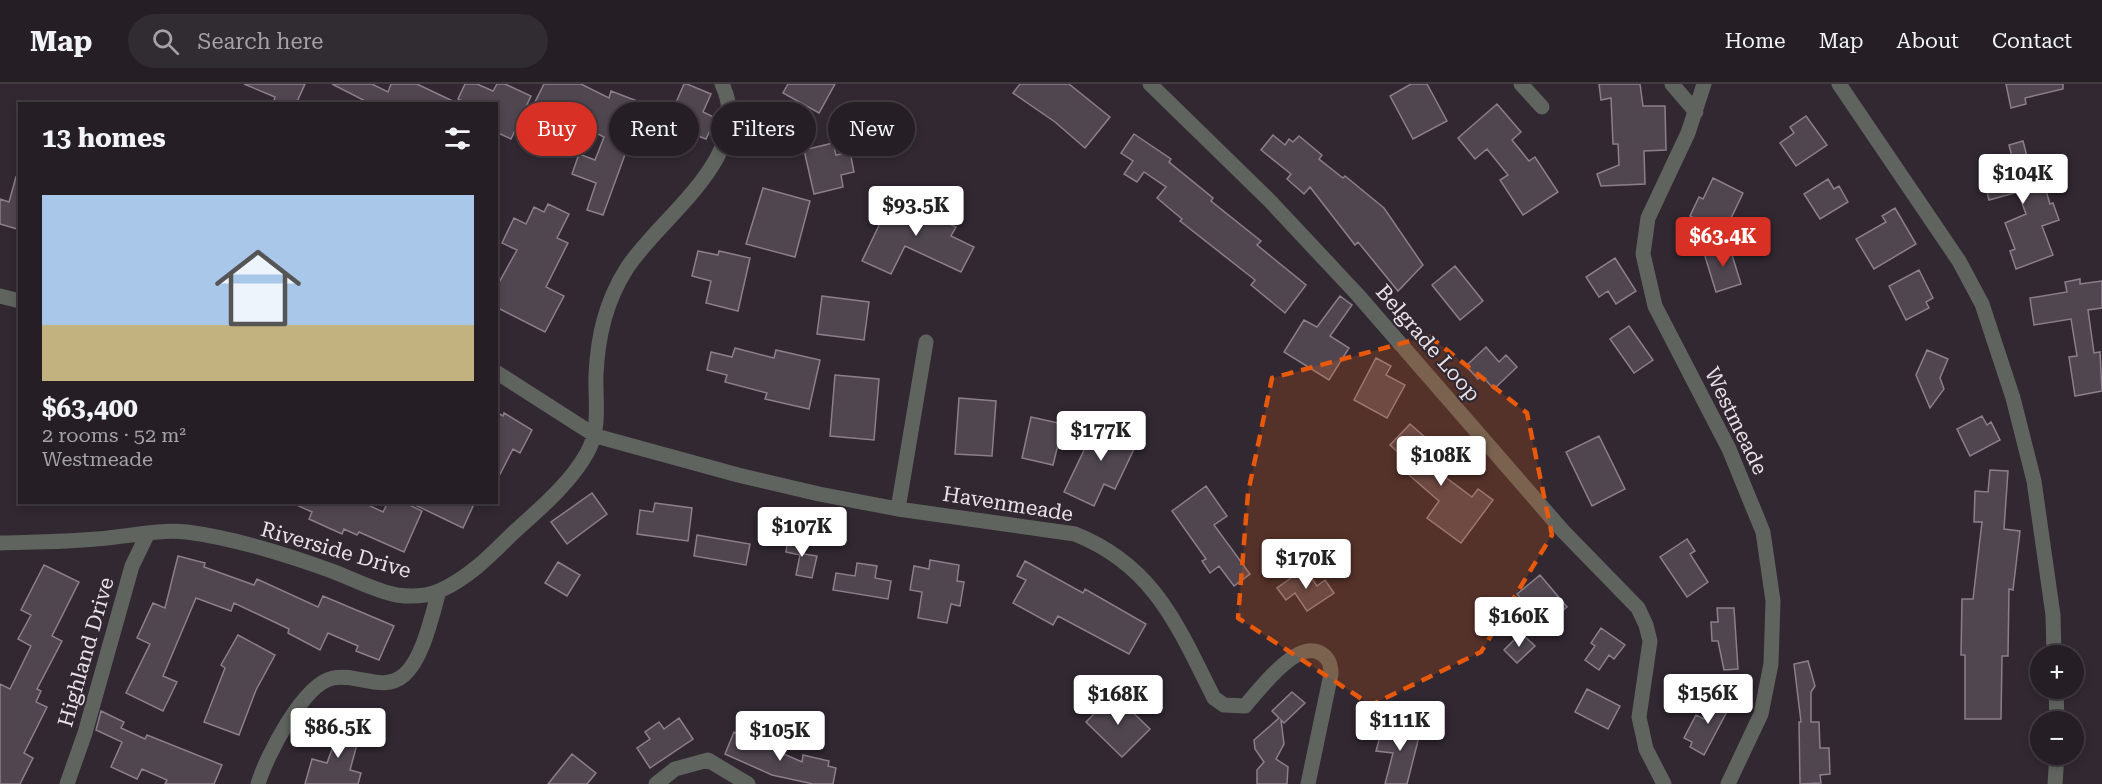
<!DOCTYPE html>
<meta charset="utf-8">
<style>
:root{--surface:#251e25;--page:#312b32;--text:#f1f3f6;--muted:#a3a2a7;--line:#423c42;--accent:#d93025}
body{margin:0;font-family:"Roboto Serif",serif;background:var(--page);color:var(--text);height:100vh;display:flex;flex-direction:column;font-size:22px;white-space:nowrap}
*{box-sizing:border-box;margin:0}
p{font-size:20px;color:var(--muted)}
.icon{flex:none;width:33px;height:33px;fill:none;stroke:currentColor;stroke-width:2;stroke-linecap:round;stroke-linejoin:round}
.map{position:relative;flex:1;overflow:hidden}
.drawer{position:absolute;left:18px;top:18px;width:480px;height:402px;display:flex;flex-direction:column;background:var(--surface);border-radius:0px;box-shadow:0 3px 9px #0003,0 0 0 2px var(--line)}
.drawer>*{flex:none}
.guide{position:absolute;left:516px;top:18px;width:570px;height:54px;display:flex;gap:12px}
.buttons{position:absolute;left:2030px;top:561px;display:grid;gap:12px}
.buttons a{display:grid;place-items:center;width:54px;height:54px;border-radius:50%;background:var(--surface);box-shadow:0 3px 9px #0003,0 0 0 2px var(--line);font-size:30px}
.price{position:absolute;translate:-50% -51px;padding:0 14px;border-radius:6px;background:#fff;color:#222;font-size:20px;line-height:39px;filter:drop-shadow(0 2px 3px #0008)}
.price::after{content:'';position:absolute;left:50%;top:36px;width:18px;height:14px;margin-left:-9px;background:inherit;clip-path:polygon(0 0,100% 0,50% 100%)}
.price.current{background:var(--accent);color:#fff}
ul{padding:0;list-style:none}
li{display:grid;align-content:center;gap:12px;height:318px;padding:0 24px}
li span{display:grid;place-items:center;height:186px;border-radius:0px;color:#555}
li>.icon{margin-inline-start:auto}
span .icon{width:108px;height:108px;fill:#fffc;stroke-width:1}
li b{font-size:26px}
h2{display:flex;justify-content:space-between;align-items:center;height:72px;padding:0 24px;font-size:26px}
.tag{padding:0 21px;border-radius:27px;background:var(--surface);box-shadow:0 3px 9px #0003,0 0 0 2px var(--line);font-size:21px;line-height:54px}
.tag.current{background:var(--accent);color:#fff}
header{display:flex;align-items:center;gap:36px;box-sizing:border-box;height:84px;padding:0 30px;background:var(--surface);border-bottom:2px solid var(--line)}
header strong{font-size:28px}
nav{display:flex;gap:33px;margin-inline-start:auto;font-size:21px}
.search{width:420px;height:54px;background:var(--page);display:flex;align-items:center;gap:15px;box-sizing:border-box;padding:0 21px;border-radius:33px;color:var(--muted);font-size:22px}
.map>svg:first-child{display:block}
</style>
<header>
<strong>Map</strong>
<div class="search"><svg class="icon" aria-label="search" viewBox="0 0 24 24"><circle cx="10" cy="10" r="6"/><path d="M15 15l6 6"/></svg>Search here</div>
<nav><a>Home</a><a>Map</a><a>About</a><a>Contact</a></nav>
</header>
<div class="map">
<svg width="2102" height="700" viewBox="0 0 2102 700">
<rect width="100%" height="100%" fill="#312831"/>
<path fill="#504650" stroke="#8b7f8b" stroke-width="1.5" d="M244,0H305L296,20H273L275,13Z
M332,0H372L388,8L391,0H417L459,20H371Z
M465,0H477L493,7L497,0H505L531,12L511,55L496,48V20H468L458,15Z
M544,0H581L609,14L611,7L671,30L684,0H687L711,10L703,28L716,34L706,55L693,50L692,53L662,40L653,63L631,54L603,131L587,126L596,99L572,90L579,70L595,76L604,53L535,18Z
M788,0H835L819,29L783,9Z
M1020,0H1069L1110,33L1085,64L1055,38L1013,9Z
M1411,0H1427L1447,37L1413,55L1390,12Z
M1599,0H1640L1643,22H1665L1666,66L1644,67L1645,100L1601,102L1597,90L1619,81L1618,60H1613L1611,14L1601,16Z
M2006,0H2063V5L2025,14L2026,20L2011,24Z
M1497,20L1521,48L1512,56L1529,77L1535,73L1558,108L1523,131L1500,96L1508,91L1487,65L1475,75L1458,54Z
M1806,32L1827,61L1796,82L1780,59L1794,49L1790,43Z
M1134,50L1171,75L1169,78L1213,114L1211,117L1261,157L1257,161L1306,201L1285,229L1251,201L1255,196L1180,137L1182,135L1157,114L1166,103L1144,88L1137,98L1124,90L1133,77L1121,69Z
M1273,51L1285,61L1289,55L1293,58L1299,52L1322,71L1319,75L1343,94L1345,92L1384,124L1423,181L1398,207L1358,158L1355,161L1310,103L1304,110L1287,95L1291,90L1261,66Z
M2023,57L2031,88L2040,86L2050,120L2053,119L2059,136L2042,142L2053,171L2016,185L2010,167L2015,165L2005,139L2026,130L2018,108L1989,116L1981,85L2013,77L2009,61Z
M833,59L836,71L850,68L854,88L841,91L843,103L814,110L804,66Z
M16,93L20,94L17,145L0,140V115L9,118Z
M1713,94L1743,109L1724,149L1690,132L1699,113L1703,115Z
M1828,95L1834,105L1839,102L1848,118L1820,135L1804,110Z
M911,103L928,111L921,127L956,143L951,152L974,163L961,188L905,162L891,190L862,177L882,135L887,138L893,125L900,128Z
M763,104L810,117L795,173L746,160Z
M548,120L569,130L557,154L568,159L546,203L564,212L545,248L496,223V204L517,166L502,159L514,134L526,140L534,123L544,128Z
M1895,124L1916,160L1874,185L1856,155L1886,138L1882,132Z
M1729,161L1741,200L1716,208L1704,169Z
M698,167L718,171L719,167L750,174L738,227L706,219L711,197L692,192Z
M1615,174L1636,207L1616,220L1608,207L1599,213L1586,193Z
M1455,182L1483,217L1460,236L1432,201Z
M1919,186L1933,214L1926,218L1929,224L1906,236L1889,202Z
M2080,195V200L2102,197V224L2088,226L2094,269L2100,268L2102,307L2075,312L2069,273L2077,272L2071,235L2034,241L2030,214L2067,208L2065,198Z
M822,212L869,218L864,256L817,250Z
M1340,212L1352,221L1330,252L1349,264L1329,296L1284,268L1304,236L1317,243Z
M1629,242L1653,276L1634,289L1610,255Z
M1486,263L1499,278L1506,271L1517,283L1494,305L1482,292L1478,295L1466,282Z
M735,264L774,274L776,266L820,276L809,325L765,315L767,309L725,298L727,291L707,286L711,268L732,273Z
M1927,266L1948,275L1940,294L1944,305L1930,324L1916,291Z
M1376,274L1391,282L1386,291L1405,301L1387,334L1354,316Z
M835,291L879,295L874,356L830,352Z
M959,314L996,317L992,372L955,370Z
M496,328L503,332L504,329L532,346L520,369L513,365L496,398Z
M1101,331L1130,345L1123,360L1134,365L1115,405L1104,400L1094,422L1064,408Z
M1982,332L1987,341L1991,338L2000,356L1970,372L1957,345Z
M1031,333L1063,340L1053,381L1022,374Z
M1410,340L1426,354L1423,358L1447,380L1440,389L1472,413L1478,405L1493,416L1461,459L1427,434L1439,417L1409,391L1415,384L1390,361Z
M1599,352L1625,405L1592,422L1566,368Z
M1990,386L2008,387L2004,445L2020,447L2013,506L2009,505L2008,572H2002L2001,635H1965V571H1961L1962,515H1973L1982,438H1974L1975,407L1988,408Z
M1206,402L1227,432L1214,441L1250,490L1234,502L1219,482L1210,489L1202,477L1206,475L1172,427Z
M592,409L607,430L567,460L551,438Z
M290,418H362L383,428L388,418H403L422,427L404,468L359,448L357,451L344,445L342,450L309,435L312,428Z
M409,418H475L463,444Z
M655,419L692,424L688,457L637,450L640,426L653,428Z
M697,451L750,460L746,481L694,472Z
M788,454L806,457L804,470L817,472L812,494L796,491L800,471L786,468Z
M1687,455L1695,467L1690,470L1708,498L1687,513L1660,473Z
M178,472L205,479L204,483L254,501L257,495L318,523L323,512L394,542L379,576L356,567L358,562L328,549L320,566L288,549L289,545L234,519L231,527L196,514L163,592L177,598L163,627L126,609L150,560L137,554L153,519L165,524Z
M930,476L959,481L957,497L964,498L960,522L951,520L947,539L918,534L922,508L910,506L914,482L929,485Z
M1025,477L1083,509L1085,505L1146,540L1129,570L1058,532L1053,541L1013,519L1026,496L1017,492Z
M558,478L580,491L567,512L545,499Z
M857,479L877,482L875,494L891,497L888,515L833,506L836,489L855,492Z
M44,481L79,498L52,552L62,557L37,605L41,607L36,618L47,623L24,669L33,674L20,700H0V600L10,605L31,562L18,555L31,531L21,526Z
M1305,484L1317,502L1325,496L1334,509L1307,527L1295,509L1286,516L1277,504Z
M1540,491L1567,523L1535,551L1523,537L1533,529L1517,510Z
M1717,524H1734L1738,585L1724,586L1718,557H1712L1711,538H1718Z
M1601,544L1625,561L1614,575L1609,571L1599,586L1585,576L1595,562L1591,559Z
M1521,549L1535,562L1517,579L1504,566Z
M238,551L275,571L256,606L239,651L204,638L225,584L221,581Z
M1808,577L1815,602L1811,608V638H1819L1820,664H1829L1830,690L1820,691L1821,699L1800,700L1799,638H1801L1794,580Z
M1587,605L1620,622L1608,645L1575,628Z
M1292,608L1305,619L1284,639L1281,636L1284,660L1276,675L1288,683L1287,700H1257V686L1264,678L1255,665L1254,656L1279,634L1272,627Z
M1114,610L1150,645L1122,673L1086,638Z
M1718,610L1732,618L1704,671L1690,663L1692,658L1684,654L1696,631L1704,635Z
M101,627L124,638L121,644L145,655L147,651L222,681L214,700H165L167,696L142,685L137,695L111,683L122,658L96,646Z
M679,634L693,655L650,684L637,664L650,655L645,648L659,638L664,645Z
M343,635L362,642L350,686L361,689L358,700H305L312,675L327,679Z
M1399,640L1421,645L1407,700H1385L1393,669L1376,667L1382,645L1397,649Z
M734,648L802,678L803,671L829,677L828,682L836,684L833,700H813L772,691L725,670Z
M572,670L596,689L587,700H548Z"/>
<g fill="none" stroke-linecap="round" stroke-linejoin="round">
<path stroke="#60645f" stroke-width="15" d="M1150,0L1270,117L1357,210L1563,447L1638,524L1646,541L1650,557L1639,633L1646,665L1664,700
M1521,0L1542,23
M1672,0L1696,28
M1704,0L1688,49L1648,134L1643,170L1655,222L1729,365L1763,448L1773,517L1771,580L1761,630L1728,700
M1839,0L1959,177L1982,220L2013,314L2034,397L2053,531L2054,572
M0,212L20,217
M496,288L596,352L738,391L819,410L898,425L1075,450C1155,482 1178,543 1214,614L1224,621L1245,622C1259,606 1295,558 1318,568C1328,572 1331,579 1331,590L1308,700
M898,425L926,258
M0,459C32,458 64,458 96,455C127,453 156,445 187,448C233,454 288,471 332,487C353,495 375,507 397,511C411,513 427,512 439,507C467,495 490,472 511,451C537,427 570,400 587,369C601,344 595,318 596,290C598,251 606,217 627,184C661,132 756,71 722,0
M2056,604L2057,638
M67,700L85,649L132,482L148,449
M258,700C266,673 303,600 333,594C357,589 383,609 404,591C423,575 432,531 439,507
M656,700L675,685L708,676L748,700
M2055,700L2057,670"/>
</g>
<path fill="#e8590c" fill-opacity="0.2" stroke="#e8590c" stroke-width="4.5" stroke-dasharray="12 8" stroke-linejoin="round" d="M1429,252L1527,329L1552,451L1481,568L1371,621L1238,534L1248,409L1272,294Z"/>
<g text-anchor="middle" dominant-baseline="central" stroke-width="4.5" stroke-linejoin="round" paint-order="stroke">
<g font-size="21" fill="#e8e2e8" stroke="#312831">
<text transform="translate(1428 259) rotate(49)">Belgrade Loop</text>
<text transform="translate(1736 337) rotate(64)">Westmeade</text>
<text transform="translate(1008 420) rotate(9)">Havenmeade</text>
<text transform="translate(336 466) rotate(16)">Riverside Drive</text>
<text transform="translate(86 568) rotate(-74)">Highland Drive</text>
</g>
</g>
</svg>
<div class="buttons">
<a>+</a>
<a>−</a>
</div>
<b class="price" style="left:2023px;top:121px">$104K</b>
<b class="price" style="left:916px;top:153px">$93.5K</b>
<b class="price current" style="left:1723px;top:184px">$63.4K</b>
<b class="price" style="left:1101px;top:378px">$177K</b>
<b class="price" style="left:1441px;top:403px">$108K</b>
<b class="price" style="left:802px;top:474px">$107K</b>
<b class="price" style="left:1306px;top:506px">$170K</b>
<b class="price" style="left:1519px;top:564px">$160K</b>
<b class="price" style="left:1708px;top:641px">$156K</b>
<b class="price" style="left:1118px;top:642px">$168K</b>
<b class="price" style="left:1400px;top:668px">$111K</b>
<b class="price" style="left:338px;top:675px">$86.5K</b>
<b class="price" style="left:780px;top:678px">$105K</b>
<div class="guide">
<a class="tag current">Buy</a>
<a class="tag">Rent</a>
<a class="tag">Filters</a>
<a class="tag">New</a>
</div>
<section class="drawer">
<h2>13 homes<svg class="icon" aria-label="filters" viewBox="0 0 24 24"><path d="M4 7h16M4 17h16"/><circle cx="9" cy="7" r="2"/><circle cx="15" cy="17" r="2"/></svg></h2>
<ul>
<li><span style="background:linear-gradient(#a9c7e8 70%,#c2b280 0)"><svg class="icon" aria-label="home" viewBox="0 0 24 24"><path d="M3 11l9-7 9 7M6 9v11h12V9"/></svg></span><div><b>$63,400</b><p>2 rooms · 52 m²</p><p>Westmeade</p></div></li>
</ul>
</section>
</div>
